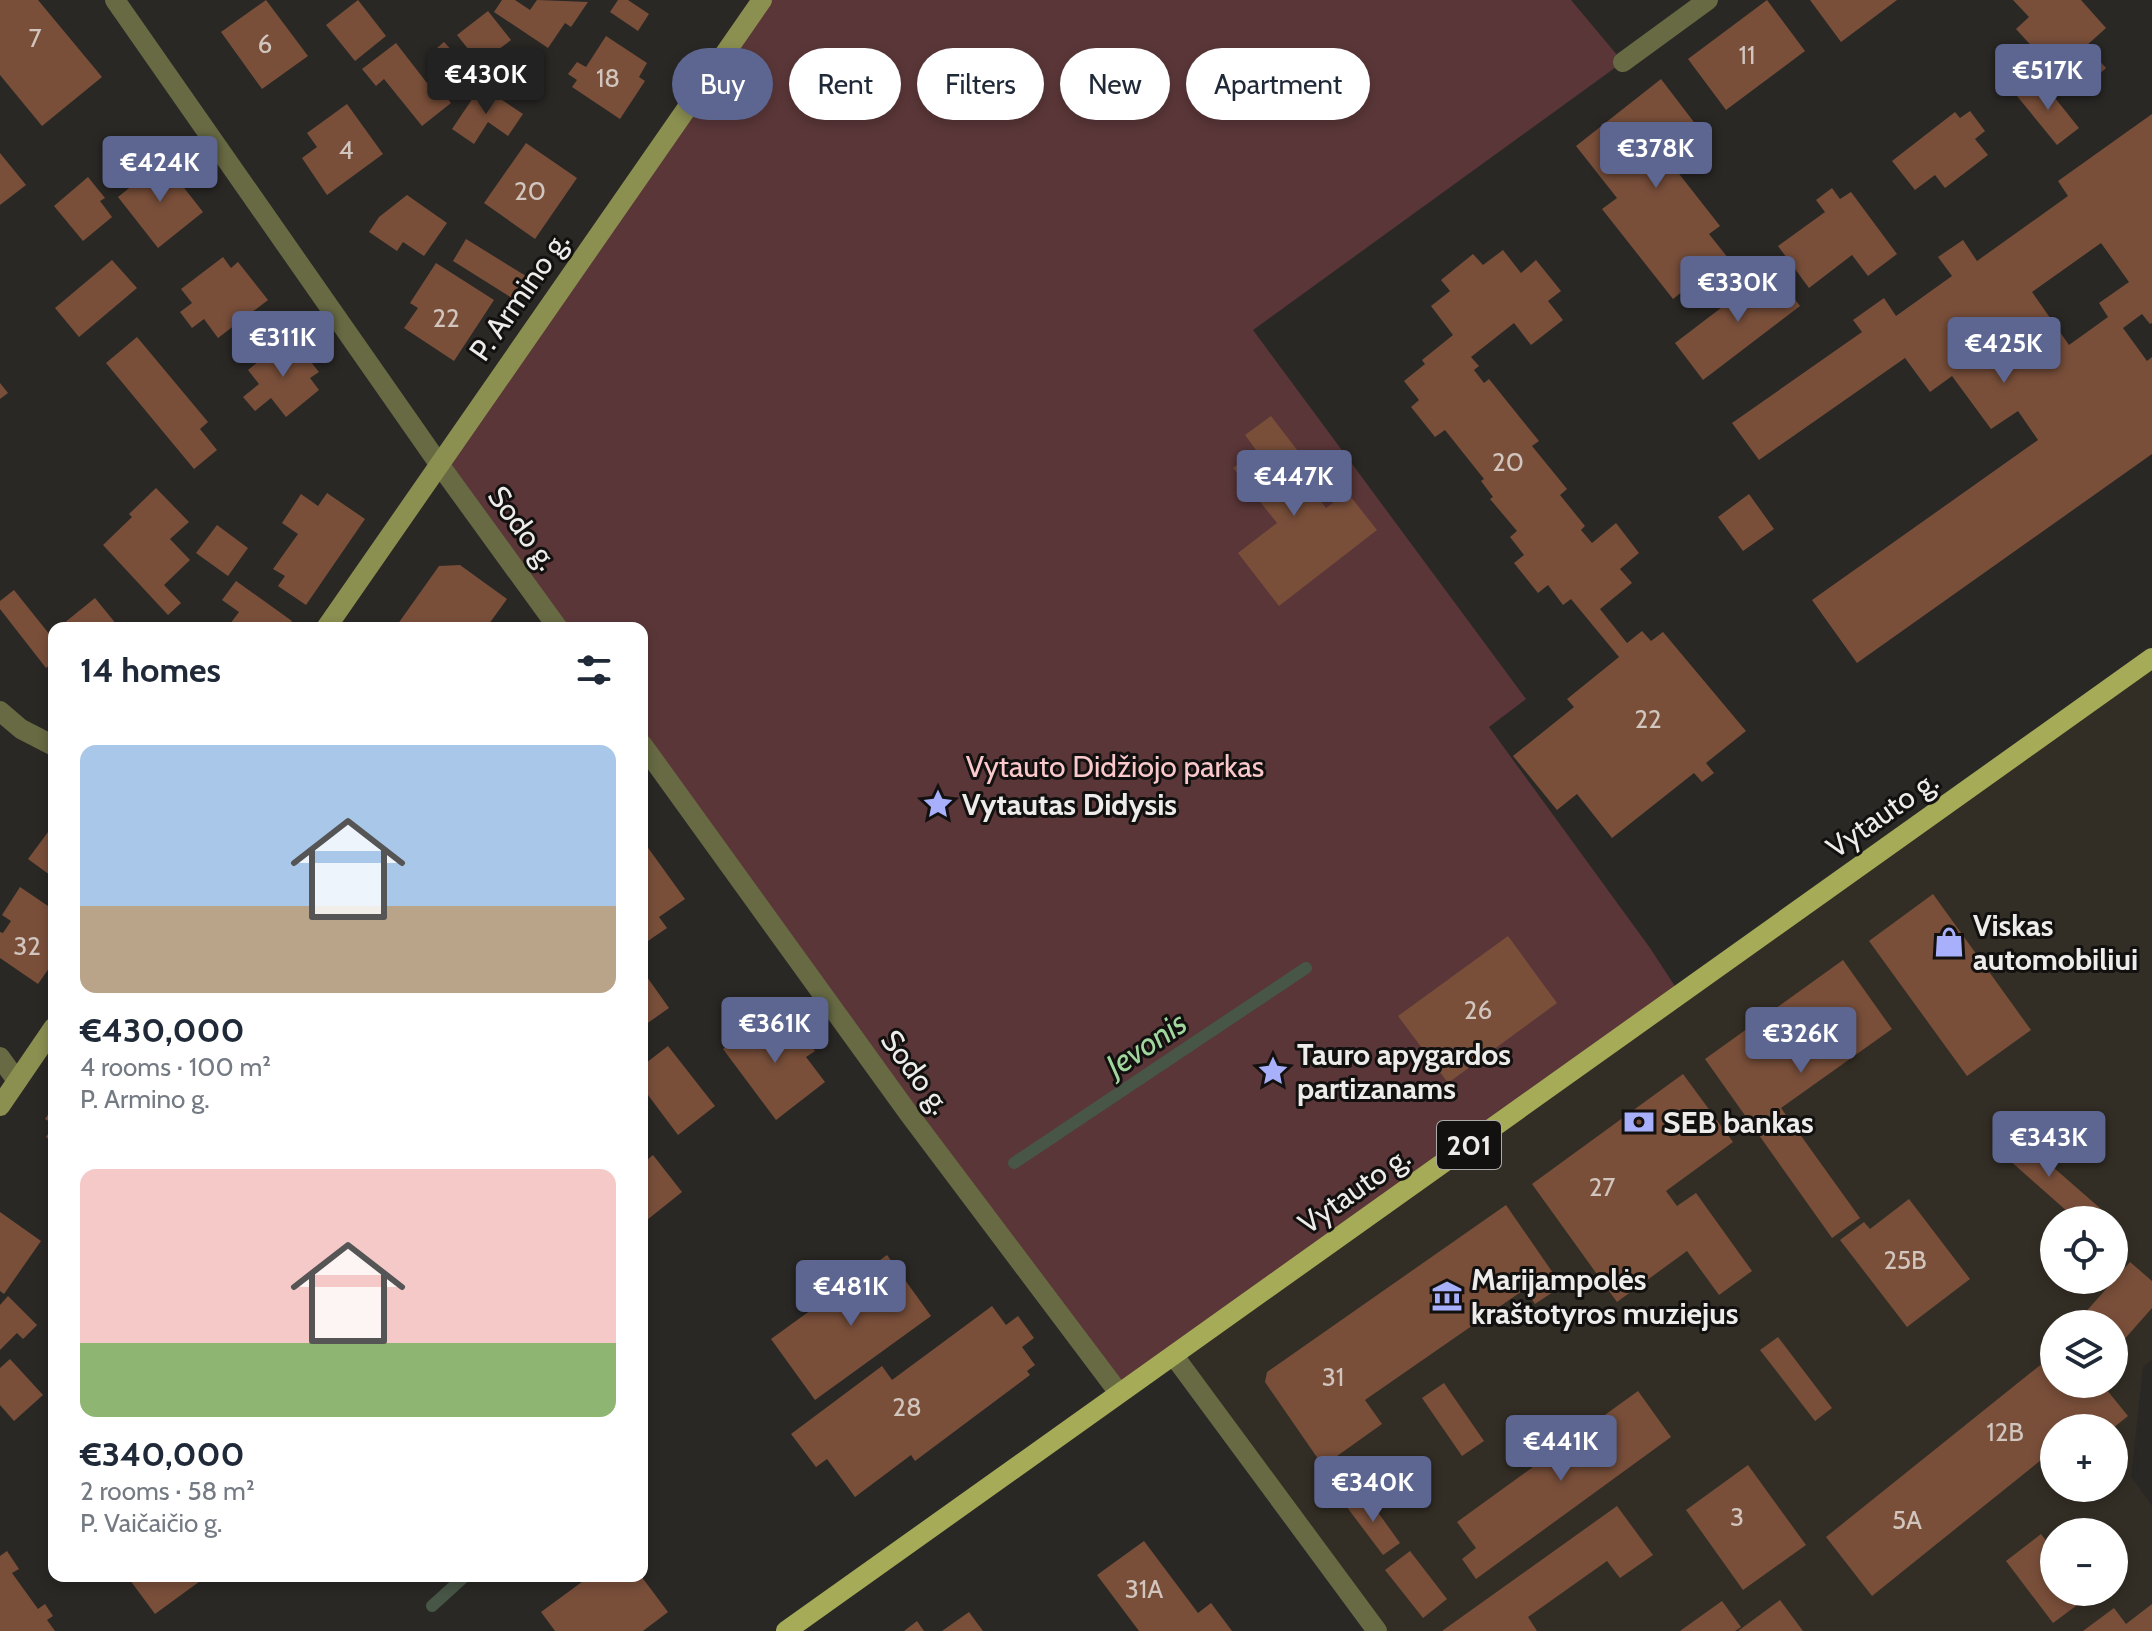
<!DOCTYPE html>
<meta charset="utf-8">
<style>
:root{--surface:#fff;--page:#f6f6f7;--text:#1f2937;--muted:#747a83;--accent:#5d6690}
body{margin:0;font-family:Cabin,sans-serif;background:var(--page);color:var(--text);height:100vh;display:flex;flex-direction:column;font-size:30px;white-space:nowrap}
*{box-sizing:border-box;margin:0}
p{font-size:26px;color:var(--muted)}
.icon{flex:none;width:44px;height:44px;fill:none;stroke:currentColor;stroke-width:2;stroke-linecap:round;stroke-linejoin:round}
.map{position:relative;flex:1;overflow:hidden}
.panel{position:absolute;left:48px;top:622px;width:600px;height:960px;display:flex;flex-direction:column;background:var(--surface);border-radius:16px;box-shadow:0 4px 12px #0003}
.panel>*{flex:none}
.top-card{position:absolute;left:672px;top:48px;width:760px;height:72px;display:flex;gap:16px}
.fabs{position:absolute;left:2040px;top:1206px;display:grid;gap:16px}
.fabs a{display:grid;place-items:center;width:88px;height:88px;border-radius:50%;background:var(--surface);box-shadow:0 4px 12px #0003;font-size:40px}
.price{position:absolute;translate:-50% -68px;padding:0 18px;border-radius:8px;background:var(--accent);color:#fff;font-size:26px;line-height:52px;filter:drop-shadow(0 2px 4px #0008)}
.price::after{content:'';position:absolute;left:50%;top:48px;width:24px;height:18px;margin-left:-12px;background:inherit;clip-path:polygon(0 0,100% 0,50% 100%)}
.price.on{background:#222;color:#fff}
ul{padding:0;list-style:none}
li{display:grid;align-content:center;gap:16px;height:424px;padding:0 32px}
li span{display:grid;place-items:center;height:248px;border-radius:16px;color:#555}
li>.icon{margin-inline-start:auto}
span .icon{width:144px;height:144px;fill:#fffc;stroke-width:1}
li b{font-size:34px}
h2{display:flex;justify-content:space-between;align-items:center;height:96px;padding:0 32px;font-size:34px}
.chip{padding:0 28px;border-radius:36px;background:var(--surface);box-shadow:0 4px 12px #0003;font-size:28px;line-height:72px}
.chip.on{background:var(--accent);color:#fff}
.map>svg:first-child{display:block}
</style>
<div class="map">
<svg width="2152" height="1631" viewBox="0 0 2152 1631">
<rect width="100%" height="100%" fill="#2a2825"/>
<path fill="#332e25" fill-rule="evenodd" d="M2152,658V1360L2143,1367L2131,1477L2152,1506V1631H1377L1174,1356ZM2054,1220H2114V1280H2054ZM2054,1324H2114V1384H2054ZM2054,1428H2114V1488H2054ZM2054,1532H2114V1592H2054Z"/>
<path fill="#5a3638" d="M762,0H1571L1623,62L1253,330L1526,699L1489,727L1650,948L1680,994L1119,1393L642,744V628H558L439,464Z"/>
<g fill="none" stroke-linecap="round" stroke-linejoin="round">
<path stroke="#475646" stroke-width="12" d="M1014,1163L1306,968
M432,1606L465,1576"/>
</g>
<path fill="#794f3a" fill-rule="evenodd" d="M0,0H38L102,77L42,126L0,75Z
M266,0L308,56L262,89L221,32Z
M358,0L386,36L355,61L326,25Z
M502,0H515L530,10L537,0L588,2L571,27L565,23L548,48L494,12Z
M618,0H628L649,14L638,31L610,12Z
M1767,0L1805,51L1726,110L1688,59Z
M1810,0H1897L1841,42Z
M2013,0H2081L2106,28L2086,46L2106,68L2093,80L2072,57L2055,72L2016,29L2029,17Z
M488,11L511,40L480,64L457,35Z
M606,36L647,63L639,77L645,81L620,119L572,87L577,80L568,74L577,62L586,67Z
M444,42L458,57L445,68L431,53Z
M396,43L427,83L432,79L451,103L422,126L384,79L376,86L362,69Z
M2039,78L2079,128L2057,145L2017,96Z
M1661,79L1703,134L1669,161L1720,226L1709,234L1736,268L1717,282L1709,271L1673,299L1602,209L1617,198L1576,146Z
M481,86L523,114L508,136L488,122L474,144L452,129Z
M347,104L383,154L327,195L302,158L317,147L307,133Z
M1970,111L1985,131L1975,139L1988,155L1945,188L1935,175L1915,190L1892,161L1955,112L1960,118Z
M2152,114V323L2150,324L2142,314L2123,328L2147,361L2152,357V454L1857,663L1812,600L2038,440L2018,411L1991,429L1952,376L1930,392L1905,358L1759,460L1732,423L1862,332L1853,320L1884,298L1896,316L1952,276L1938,257L1963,240L1977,261L2068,196L2058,181ZM2101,243L2129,282L2099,303L2108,317L2069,345L2032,292Z
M526,143L577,178L535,239L484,203Z
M0,153L26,185L0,205Z
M163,161L203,212L158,248L118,197Z
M88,177L105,198L100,201L112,217L83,241L54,206Z
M1832,188L1840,199L1851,192L1897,254L1868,276L1852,255L1809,288L1778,246L1825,212L1816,200Z
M407,195L447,223L424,256L403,242L397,251L369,232L379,217Z
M466,239L526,276L512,298L453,261Z
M1503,250L1521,273L1536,260L1561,291L1548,301L1563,320L1531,345L1514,323L1471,357L1479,366L1474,370L1484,383L1489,379L1539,441L1532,446L1567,489L1560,495L1585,526L1581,530L1592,543L1616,523L1639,553L1620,569L1632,583L1600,609L1627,643L1642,631L1651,641L1663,632L1746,731L1706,763L1714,773L1702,782L1694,773L1612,838L1577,794L1557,810L1513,756L1574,707L1567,699L1619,657L1571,599L1563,605L1548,585L1538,593L1514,563L1524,555L1510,537L1517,531L1490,499L1493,497L1481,481L1484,479L1445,430L1435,437L1411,407L1419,400L1404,381L1425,364L1422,360L1453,335L1431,306L1450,291L1441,280L1473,254L1483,265Z
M223,257L231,268L238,262L268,300L218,338L204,319L192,328L180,312L192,303L181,289Z
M112,260L137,288L79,337L55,308Z
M436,263L494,300L454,361L404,328L418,308L410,303Z
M1772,269L1800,306L1703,380L1675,343Z
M290,336L319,372L310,378L319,390L286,417L271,398L255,411L243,397L259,384L248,370Z
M137,337L208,422L200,429L217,450L194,469L106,363Z
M0,383L8,393L0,399Z
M1271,416L1304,459L1294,466L1326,508L1347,492L1377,530L1279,606L1238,553L1277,523L1233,468L1256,450L1245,435Z
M156,488L189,522L170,539L190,560L164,585L181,603L168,615L103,545L132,517L129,514Z
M327,493L365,519L306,605L278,586L285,576L273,569L298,534L282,523L301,494L318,506Z
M1749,494L1774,529L1743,551L1718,517Z
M217,525L248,548L228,576L196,553Z
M460,565L507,599L486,628H395L439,566Z
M236,581L292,621L287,628H227L239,612L222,600Z
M14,590L54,640V662L46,668L0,609V601Z
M95,598L117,625L113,628H58Z
M54,824V878L28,859Z
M646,845L685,899L659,917L667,928L642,945V848Z
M20,887L54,910V961L38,984L0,958V932L3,933L11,921L2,915Z
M1933,894L2031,1030L1967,1076L1869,941Z
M1508,936L1557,1003L1448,1083L1398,1016Z
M1843,960L1892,1029L1781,1108L1860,1218L1832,1238L1705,1059Z
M642,970L669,1008L642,1027Z
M772,1011L792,1039L801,1032L815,1051L806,1057L825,1082L776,1120L723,1049Z
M668,1046L715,1106L678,1135L642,1087V1066Z
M1683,1074L1733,1142L1666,1191L1677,1206L1696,1193L1752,1271L1719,1295L1687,1251L1617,1302L1532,1184Z
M54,1106V1124L45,1119Z
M54,1125V1143L46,1137Z
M2014,1133L2101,1209L2091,1220H2077L1999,1151Z
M653,1155L682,1192L642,1224V1164Z
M1909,1199L1970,1279L1907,1327L1840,1240L1864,1222L1870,1229Z
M1506,1205L1562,1286L1535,1304L1525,1289L1365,1400L1382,1424L1323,1466L1265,1382L1267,1372Z
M0,1212L41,1241L4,1294L0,1291Z
M887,1255L931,1316L815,1400L771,1339Z
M2130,1262L2152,1281V1308L2114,1351V1324H2075Z
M8,1296L37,1325L23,1339L17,1333L0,1350V1305Z
M992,1306L1006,1325L1018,1316L1034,1338L1022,1347L1035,1365L1027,1371L1030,1375L915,1461L911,1455L855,1497L827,1459L816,1467L791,1434L882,1366L892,1380Z
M1778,1337L1832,1408L1815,1421L1760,1350Z
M2054,1354V1384H2102L2128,1416L2113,1428H2054V1476L2041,1460L1872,1596L1826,1537Z
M10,1359L43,1395L14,1421L0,1405V1368Z
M1444,1383L1484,1441L1462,1456L1422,1398Z
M1638,1391L1671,1437L1476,1579L1462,1559L1476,1548L1457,1522Z
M1748,1465L1806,1545L1743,1590L1686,1510Z
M2064,1488H2084L2072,1498Z
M1364,1493L1400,1543L1383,1555L1346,1506Z
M1617,1506L1653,1555L1620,1578L1607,1561L1528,1617L1537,1631H1442Z
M2041,1534L2054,1551V1592H2084L2088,1597L2053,1623L2006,1561Z
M1144,1541L1198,1613L1211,1603L1232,1631H1139L1097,1575Z
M7,1551L19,1569L12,1573L38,1609L45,1604L53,1616L47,1620L55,1631H0V1556Z
M1410,1551L1447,1599L1423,1618L1385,1570Z
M127,1576H207L155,1614Z
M590,1576H641L668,1612L643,1631H555L541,1612Z
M1780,1600L1803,1631H1738Z
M1722,1601L1741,1627L1735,1631H1680Z
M2152,1604V1631H2083L2114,1608L2126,1624Z
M969,1612L983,1631H942Z
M917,1621L924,1631H904Z"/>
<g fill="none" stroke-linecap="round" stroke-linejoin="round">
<path stroke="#676a43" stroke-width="20" d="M115,0L439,464L558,628
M1623,62L1708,0
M0,711L21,729L54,746
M642,744L909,1114L1119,1393
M0,1057L17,1081
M1174,1356L1377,1631"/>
<path stroke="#8b8f50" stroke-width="20" d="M326,628L762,0
M0,1106L54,1027"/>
<path stroke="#a6ab58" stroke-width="20" d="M786,1631L2152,658"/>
</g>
<defs>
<g id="sight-bare" transform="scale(2.4)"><path d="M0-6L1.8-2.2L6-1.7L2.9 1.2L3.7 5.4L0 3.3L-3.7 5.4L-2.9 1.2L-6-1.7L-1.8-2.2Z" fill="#a8b0fc" stroke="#121110" stroke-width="2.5" paint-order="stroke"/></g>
<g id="shop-bare" transform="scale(2.4)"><path d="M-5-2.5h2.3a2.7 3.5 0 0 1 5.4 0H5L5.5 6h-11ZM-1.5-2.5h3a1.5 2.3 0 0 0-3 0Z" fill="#a8b0fc" stroke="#121110" stroke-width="2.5" paint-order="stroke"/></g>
<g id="bank-bare" transform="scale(2.4)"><path d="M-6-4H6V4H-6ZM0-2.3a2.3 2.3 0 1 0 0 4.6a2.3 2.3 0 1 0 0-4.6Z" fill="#a8b0fc" stroke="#121110" stroke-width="2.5" paint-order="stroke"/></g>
<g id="museum-bare" transform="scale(2.4)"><path d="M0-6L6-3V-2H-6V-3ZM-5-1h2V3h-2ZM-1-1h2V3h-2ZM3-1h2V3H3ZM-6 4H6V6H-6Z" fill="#a8b0fc" stroke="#121110" stroke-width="2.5" paint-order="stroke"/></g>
</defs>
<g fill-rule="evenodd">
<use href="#sight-bare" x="938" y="804"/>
<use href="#shop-bare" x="1949" y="942"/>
<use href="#sight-bare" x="1273" y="1071"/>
<use href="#bank-bare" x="1639" y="1122"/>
<use href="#museum-bare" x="1447" y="1296"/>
</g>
<g text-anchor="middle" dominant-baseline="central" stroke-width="6" stroke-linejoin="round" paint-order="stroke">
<g font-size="26" fill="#d1c5be">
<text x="35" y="38">7</text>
<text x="265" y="44">6</text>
<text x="1747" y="55">11</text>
<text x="608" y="78">18</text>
<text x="346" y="150">4</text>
<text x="530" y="191">20</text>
<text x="446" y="318">22</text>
<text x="1508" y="462">20</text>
<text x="1648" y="719">22</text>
<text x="27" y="946">32</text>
<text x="1478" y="1010">26</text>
<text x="1602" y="1187">27</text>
<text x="1905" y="1260">25B</text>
<text x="1333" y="1377">31</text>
<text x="907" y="1407">28</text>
<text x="2005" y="1432">12B</text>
<text x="1737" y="1517">3</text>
<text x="1907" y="1520">5A</text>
<text x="1144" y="1589">31A</text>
</g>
<rect fill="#121110" stroke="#acaaa9" stroke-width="2" x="1437" y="1121" width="64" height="48" rx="6"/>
<g font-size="28" font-weight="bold" fill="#eeecea">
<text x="1469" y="1145">201</text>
</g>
<g font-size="30" fill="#eeecea" stroke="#121110">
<text transform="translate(519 296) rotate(-55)">P. Armino g.</text>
<text transform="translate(523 528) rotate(54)">Sodo g.</text>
<text transform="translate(1882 814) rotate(-35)">Vytauto g.</text>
<text transform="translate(916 1072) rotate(54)">Sodo g.</text>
<text transform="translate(1354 1190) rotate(-35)">Vytauto g.</text>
</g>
<g font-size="30" fill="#fbc8cb" stroke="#121110">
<text x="1115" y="766">Vytauto Didžiojo parkas</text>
</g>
<g font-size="30" font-weight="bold" fill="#eeecea" stroke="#121110" text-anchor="start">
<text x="962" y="804">Vytautas Didysis</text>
<text x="1973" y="925">Viskas<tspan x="1973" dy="34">automobiliui</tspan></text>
<text x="1297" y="1054">Tauro apygardos<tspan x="1297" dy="34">partizanams</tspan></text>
<text x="1663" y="1122">SEB bankas</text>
<text x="1471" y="1279">Marijampolės<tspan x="1471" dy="34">kraštotyros muziejus</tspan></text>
</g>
<g font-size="32" font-style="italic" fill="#a1d79f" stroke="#121110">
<text transform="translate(1146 1044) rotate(-34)">Jevonis</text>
</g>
</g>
</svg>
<div class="fabs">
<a><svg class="icon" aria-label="locate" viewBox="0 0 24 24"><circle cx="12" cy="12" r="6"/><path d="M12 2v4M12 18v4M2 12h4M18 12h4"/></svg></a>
<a><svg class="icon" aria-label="layers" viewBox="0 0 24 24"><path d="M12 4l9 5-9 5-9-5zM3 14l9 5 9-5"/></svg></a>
<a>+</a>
<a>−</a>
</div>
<b class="price" style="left:2048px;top:112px">€517K</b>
<b class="price on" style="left:486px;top:116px">€430K</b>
<b class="price" style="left:1656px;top:190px">€378K</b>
<b class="price" style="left:160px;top:204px">€424K</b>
<b class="price" style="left:1738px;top:324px">€330K</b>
<b class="price" style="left:283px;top:379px">€311K</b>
<b class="price" style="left:2004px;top:385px">€425K</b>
<b class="price" style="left:1294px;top:518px">€447K</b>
<b class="price" style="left:775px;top:1065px">€361K</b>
<b class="price" style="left:1801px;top:1075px">€326K</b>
<b class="price" style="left:2049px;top:1179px">€343K</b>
<b class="price" style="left:851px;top:1328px">€481K</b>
<b class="price" style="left:1561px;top:1483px">€441K</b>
<b class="price" style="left:1373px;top:1524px">€340K</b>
<div class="top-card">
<a class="chip on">Buy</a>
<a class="chip">Rent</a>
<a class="chip">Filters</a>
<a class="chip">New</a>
<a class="chip">Apartment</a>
</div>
<section class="panel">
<h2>14 homes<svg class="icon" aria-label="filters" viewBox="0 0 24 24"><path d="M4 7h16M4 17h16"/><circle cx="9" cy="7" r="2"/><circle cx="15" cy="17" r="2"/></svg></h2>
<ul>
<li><span style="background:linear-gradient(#a9c7e8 65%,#b9a48a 0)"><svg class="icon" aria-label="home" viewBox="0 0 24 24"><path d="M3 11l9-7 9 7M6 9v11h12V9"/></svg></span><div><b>€430,000</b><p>4 rooms · 100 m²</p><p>P. Armino g.</p></div></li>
<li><span style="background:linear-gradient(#f6c9c9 70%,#8fb573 0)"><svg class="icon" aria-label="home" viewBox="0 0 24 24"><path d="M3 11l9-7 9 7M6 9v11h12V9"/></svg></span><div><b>€340,000</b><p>2 rooms · 58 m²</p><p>P. Vaičaičio g.</p></div></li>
</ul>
</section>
</div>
